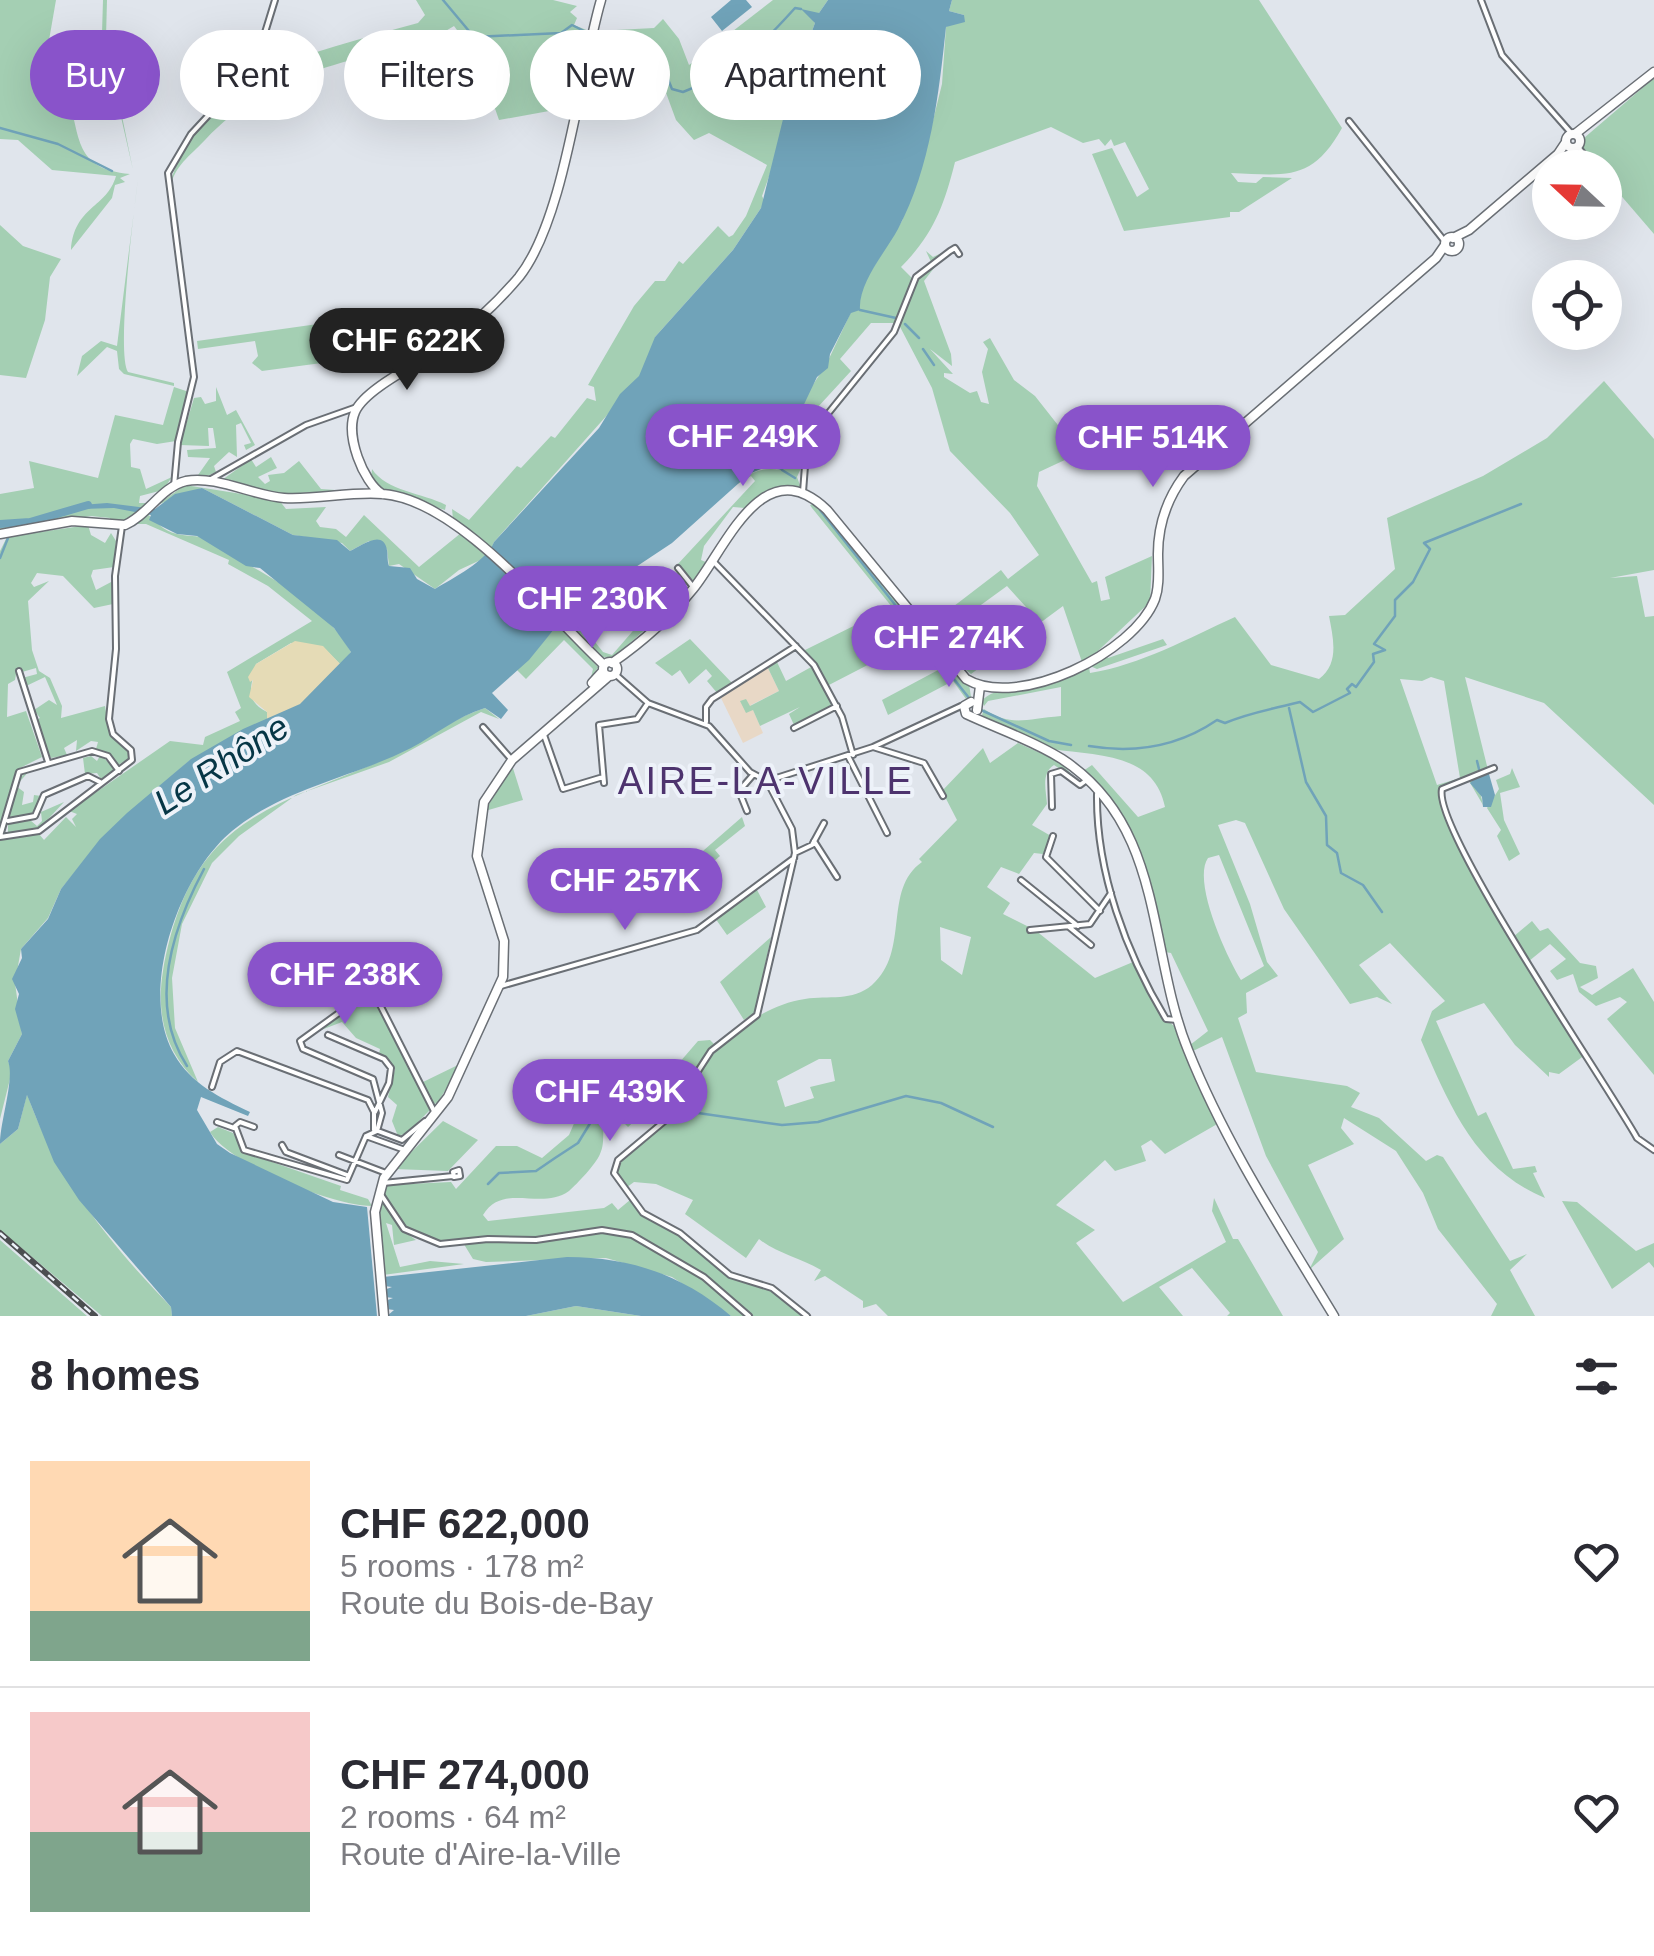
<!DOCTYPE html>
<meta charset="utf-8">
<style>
:root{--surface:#fff;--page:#f2f2f3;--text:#2b2b33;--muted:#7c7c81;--line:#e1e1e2;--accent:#8953ca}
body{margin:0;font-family:Helvetica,sans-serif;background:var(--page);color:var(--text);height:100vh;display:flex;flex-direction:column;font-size:38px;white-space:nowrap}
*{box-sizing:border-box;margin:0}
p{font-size:32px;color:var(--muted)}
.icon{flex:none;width:55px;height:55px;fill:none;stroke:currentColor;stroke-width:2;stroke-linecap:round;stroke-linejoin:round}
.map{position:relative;height:1316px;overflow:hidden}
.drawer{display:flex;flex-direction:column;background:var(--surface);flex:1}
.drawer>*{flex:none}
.top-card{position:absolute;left:30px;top:30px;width:1000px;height:90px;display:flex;gap:20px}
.needle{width:65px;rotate:292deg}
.fabs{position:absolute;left:1532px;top:150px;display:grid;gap:20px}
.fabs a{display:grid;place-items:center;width:90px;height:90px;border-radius:50%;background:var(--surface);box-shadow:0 10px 40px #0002;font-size:50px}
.price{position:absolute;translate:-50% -85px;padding:0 22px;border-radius:35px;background:var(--accent);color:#fff;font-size:32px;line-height:65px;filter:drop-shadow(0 2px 5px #0008)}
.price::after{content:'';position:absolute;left:50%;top:60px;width:30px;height:22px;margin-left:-15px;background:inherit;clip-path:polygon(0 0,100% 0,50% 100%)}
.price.on{background:#222;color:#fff}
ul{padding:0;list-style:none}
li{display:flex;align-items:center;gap:30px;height:250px;padding:0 30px}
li+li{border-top:2px solid var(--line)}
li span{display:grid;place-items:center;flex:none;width:280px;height:200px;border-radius:0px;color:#555}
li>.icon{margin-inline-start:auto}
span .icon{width:120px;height:120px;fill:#fffc;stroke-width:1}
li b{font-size:42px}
h2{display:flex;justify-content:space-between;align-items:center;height:120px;padding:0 30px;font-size:42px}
.pill{padding:0 35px;border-radius:45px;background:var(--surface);box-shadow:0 10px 40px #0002;font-size:35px;line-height:90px}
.pill.on{background:var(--accent);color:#fff}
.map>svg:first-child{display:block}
</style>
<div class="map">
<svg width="1654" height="1316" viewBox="0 0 1654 1316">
<rect width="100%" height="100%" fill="#e0e5ec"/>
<path fill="#e8d8c6" d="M767,666L779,691L751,705L763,733L743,743L720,696Z"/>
<path fill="#a4cfb3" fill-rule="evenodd" d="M0,0H56L48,46L53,60L57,59L59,96L68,97C81,136 73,169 130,174L120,178L125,182L115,185L112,198L71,250C74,206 107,208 116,176L52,170L18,140L0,139Z
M103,0H107L106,38L133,170L102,33Z
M416,0H553L577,6L570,12L577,18L574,25L589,31L571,107L499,120L477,57L454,26C430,42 402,47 374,54C307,71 253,89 205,140C189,157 175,165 170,188C173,154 225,86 256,74C308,52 364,38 418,23L425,15Z
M773,0H828L819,13L809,15L815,23L790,91L779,149L762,196L765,202L733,250L655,337L658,358L494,542L490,552L453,519L452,509L469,520L517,466L521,468L551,436L555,438L587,398L596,401L594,387L588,385L634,306L655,281H665L679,261L683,264L718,226L729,237L733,235L746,216L767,165L709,133L694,140L676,120L651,52L593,55L600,47L597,31L654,28L663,19L679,39L689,65Z
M952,0H1259L1342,128C1312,182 1286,175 1231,173L1238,182L1256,183L1263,177L1292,178L1239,212H1230V217L1124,231L1092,154L1112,148L1137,197L1149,189L1125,142L1114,146L1111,139L1105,146L1099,139L1083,143L1051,127L955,162C944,206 933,235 901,267L912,278L931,262L926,251L933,257L948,250L916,275L903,304L921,274L941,259L924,281L951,354L952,366L930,349L953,374L944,373V377L970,393L977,391L981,402L989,404L982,372L988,349L983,342L990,338L1014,380L1035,396L1076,448L1103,439L1108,446L1097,445L1039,472L1037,486L1092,583L1097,581L1101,601L1110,599L1105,577L1152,556L1150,602L1083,665L1063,606L971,674L953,659L967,648L980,664L1036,618L1007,586L974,610L979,617L957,634L964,644L949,655L931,634L946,623L941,616L1001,570L1008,579L1039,555L1010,513L950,451L932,388L898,323H871L840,359L851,371L817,408L824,415L797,477L801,488C756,483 739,517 717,549L745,508L733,507L704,546L701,560L708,563L694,581L689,577L682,595L614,658L601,657L561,619L597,596L575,617L603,652L612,655L665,594L640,571L667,591L668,583L659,579L669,575L676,580L683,571L677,565L755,481L751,476L722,493C741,479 757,465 780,470L769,451L826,365L868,276L902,221L923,161L942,84L946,27L964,15L949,11Z
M1654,78V234L1605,177V168L1597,167L1582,147L1584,138Z
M138,179C134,210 116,353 128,372L174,383V386L124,374L119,369L117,351L107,347L77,376L82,356L101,341L117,346Z
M0,225L23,246L61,259L50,277L45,320L26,378L0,375Z
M332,322L346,352L329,362L262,371L252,363L258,356L255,341L198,349L197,341Z
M1604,381L1654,439V570L1610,578L1637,576L1645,617L1654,616V805L1544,703L1465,677L1488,770L1477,778L1483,805L1469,781L1443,790L1439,799L1474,879L1513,937L1532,921L1540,931L1548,928L1580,963L1596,966L1598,978L1580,987L1592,995L1633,968L1654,1002V1075L1607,1019L1627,1002L1620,997L1596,1006L1579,992L1573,974L1557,980L1550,971L1566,959L1550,944L1529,961L1585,1055L1559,1074L1549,1072V1077L1515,1045L1484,1003L1436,1021L1478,1116L1486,1112L1513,1169L1535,1166L1537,1172L1533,1173L1545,1198C1475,1169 1450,1106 1421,1040L1432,1011L1445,1001L1390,943L1359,965L1392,1004L1377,997L1350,1004L1284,909L1245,823L1236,820L1218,825L1250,904L1267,962L1278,976L1246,993L1247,1013L1238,1018L1256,1072L1347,1086L1360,1093L1351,1107L1379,1118L1426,1161L1437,1155L1443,1157L1510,1261L1527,1254L1510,1270L1535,1316H1491L1497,1304L1438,1229L1423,1193L1396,1151L1344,1118L1341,1128L1354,1144L1308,1165L1344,1239L1309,1270L1318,1252L1266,1156L1222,1037L1193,1051L1190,1045L1208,1031L1171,953L1165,952C1152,883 1139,819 1083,771L1092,765L1138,817L1165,807C1154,752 1096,756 1052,749C1031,745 1000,727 982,715L984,709C1010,727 1025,719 1061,716V687L988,701L984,706L982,701C993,684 1064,681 1089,667L1090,673C1140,665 1189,638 1235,617L1271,665L1319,679C1340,663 1333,638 1329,616L1345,615L1395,569L1387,518L1483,476L1547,438ZM1431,677L1444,681L1460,778L1437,785L1400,679L1422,681ZM1219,855L1264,966L1241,980C1226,956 1192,881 1208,858Z
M174,387L189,392L176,441L157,444L133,439L130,444L131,467L140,469L146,489L172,477L163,490L140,496L139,503H150L127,521L110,523V518L91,516L0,531V494L34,488L29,461L98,478L115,415L163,425Z
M216,387L227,415L236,410L255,445L246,450L244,445L251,443L241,423L236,425L237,457L229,452L214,466L216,472L205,477L198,475L210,458L188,457L187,450L216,448L213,428H208L209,446L180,445L194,398L201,397L205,404L216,401Z
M271,457L277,468L258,477L265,484L270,481L268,475L284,473L299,461L321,489L350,491L273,494L222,480L251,459L256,467Z
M372,469C386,491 423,493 446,505L445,510L379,489L371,480Z
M185,485L279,500L286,509L326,507L316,521L320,527L336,529L346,537L364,515L419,567L461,533L487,557L459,570L435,589L399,564L389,566L387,549L369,541L350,551L342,543L293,535L202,488L157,505Z
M816,503L946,663L969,684L971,697L966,699L953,681L888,715L882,700L940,669L918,639L827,686L803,651L892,607L812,508L810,505Z
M147,514C157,521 162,531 177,534C187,537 197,534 207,540C257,572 320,597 351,652L341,665L325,649L291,643L256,664C252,685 243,700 267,712V720L189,761L109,831L61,889L48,918L21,949L15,983L22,1034L8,1061L12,1071L0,1119V840L39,834L44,840L66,817L76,827L72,819L77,814L69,811L170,741L203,745L205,737L240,721L235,712L241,708L227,672L312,621L268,586L228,564L229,560L146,524H137Z
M88,525L91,535L105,543L111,533L116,541L114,567L93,570L91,576L96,590L113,581V604L94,608L63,576L37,573L31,583L34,587L49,581L28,601L32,650L39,671L50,678L62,706L61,718L105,706L110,736L128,750L130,758L118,765L96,749L98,742L91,741L76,751L77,740L64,748L67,755L51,758L34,721L40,718L34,710L49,700L57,705L45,677L24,687L22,678L37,674L36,668L22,672L17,668L15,680L8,684L7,717L26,711L42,757L16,770L0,832V551L7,537Z
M558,625L598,667L590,681L593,669L564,640L526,679L517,670Z
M690,639L733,684L718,694L707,681L712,676L706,669L689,684L680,670L672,676L655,663Z
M1163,639L1167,645L1097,669L1090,666L1105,654L1108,658Z
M777,662L786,681L813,666L832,707L794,725L789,714L800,707L760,726L753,710L746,713L740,701L746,699L750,706L779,691L767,666Z
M485,708L499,719L481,712L389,762L296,795L239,836L212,863L182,924L172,978L175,1028L198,1082C165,1053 156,1013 163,971C190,819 266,810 390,757C424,742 450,719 485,708Z
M1018,743L1058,761L1081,783L1054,765C1041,773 1046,790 1047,804L1032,825L1051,836L1043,854L1034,853L1019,874L1001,867L987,887L1010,903L1003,914L1035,930L1095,978L1133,962L1160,1014L1174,1026L1219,1123L1165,1154L1151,1140L1141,1146L1146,1161L1115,1171L1105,1160L1056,1205L1095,1230L1076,1243L1123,1302L1226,1242L1212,1211L1214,1198L1233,1239H1238L1283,1316H1227L1230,1313L1192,1268L1159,1287L1183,1316H888L876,1304L863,1308V1301L825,1276L814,1281L821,1270C799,1257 778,1254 759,1239L746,1258L685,1214L693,1200L656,1184L634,1182L623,1190L615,1176L616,1163L661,1124L650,1107L628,1127L609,1108C599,1124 607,1140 600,1154C596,1164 577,1184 569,1191C541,1211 503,1182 483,1215L488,1221L604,1208L612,1203L618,1210L630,1200L643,1213L680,1233L708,1261L730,1275L766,1286L807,1316H731L672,1277L606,1258L486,1262L473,1259L462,1241C442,1243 413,1240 400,1222C393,1212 391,1201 383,1193L386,1185L451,1182L456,1189L496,1146H517L542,1158L569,1135L586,1096C615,1084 619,1060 655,1059L666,1078L698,1041L710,1040L715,1045L685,1091C713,1050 752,1007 805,999C829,995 852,1002 872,985C911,951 882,890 922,862L919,859L957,820L942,791L983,748L990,763ZM940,927L971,937L962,975L941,960ZM819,1059H831L835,1081L810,1087L814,1098L785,1107L777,1081Z
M101,754L115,771L101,779L97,773L85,774L83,758L91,756L97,761Z
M512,765L523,800L485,811Z
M1512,768L1520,787L1500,793L1504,820L1520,854L1509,861L1497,836L1501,830L1487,808L1499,789L1496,780L1510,774Z
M30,770L16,786L24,792L22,805L33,802L34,795L41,796L40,805L27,818L9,819L15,781Z
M64,802L39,829L8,833V824L30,820L37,826L42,821L41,812Z
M742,817L745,826L715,850L720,856L669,900L658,890Z
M756,888L766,907L727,935L715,918Z
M771,937L755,1012L744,1020L720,982Z
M368,994L374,995L431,1109L407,1133L398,1136L392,1121L397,1105L388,1097L395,1069L379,1054L380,1049L356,1038L342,1022L308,1035Z
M462,1063L438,1102L433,1105L421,1083Z
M27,1094C57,1178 110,1244 171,1307L172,1316H102L0,1230V1144L18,1129Z
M443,1121L478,1140L448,1171L394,1169Z
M218,1127L233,1133L243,1152L341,1186L340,1190L368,1199L372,1206C334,1206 230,1165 210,1132Z
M382,1201L399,1228L416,1240L394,1245L392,1225L386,1223L400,1267L430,1261L464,1264L383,1275L378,1207Z
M1562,1201L1577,1202L1636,1251L1654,1243V1268L1649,1262L1612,1289Z
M0,1240L87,1316H0Z
M576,1306L641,1316H526Z"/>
<path fill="#e5dbb6" d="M295,641L323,646L341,665L301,704L267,720V712L249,697L253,680L250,682L248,677L256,664Z"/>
<path fill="#70a3b9" d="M731,0H746L752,7L722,31L711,17Z
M828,0H952L949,11L964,15L965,22L946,27C939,92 931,167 898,229C885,253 858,283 860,310L851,313L830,354L828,368L817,377L798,417L770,451L782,470L766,467L749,474L672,543L568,612L529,660L492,693L508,710L501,719L485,708C456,717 437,734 411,748C352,778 284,788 232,831C179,875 138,991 174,1054C191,1084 219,1097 250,1112L248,1116L201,1097L197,1110L217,1144L230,1153L333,1202L367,1207L377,1316H172L171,1307L79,1200L54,1162L27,1095L18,1129L0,1144C0,1121 15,1079 8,1061L22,1034L15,1009L19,994L12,979L22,958L21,949L48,919L61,889L100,839L127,813L191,759L243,729L300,704L351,652L334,628L260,568L246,566L197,536L177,534L149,520L151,515L114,508L82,509L81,505L107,503L155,509L175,494L202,488L293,535L337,540L350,551C360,547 383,528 387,550C388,555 387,561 389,566L410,568L417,579L435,589C453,578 487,561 494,542L599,428L620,394L639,376L655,337L733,250L761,208L790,91L815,23L801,9L819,13Z
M1480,773L1489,774L1495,795L1491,807H1483L1482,797L1470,783Z
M567,1257C630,1257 683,1275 731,1316H641L576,1306L526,1316H387L394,1310L386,1309L385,1301L393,1298L385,1297L384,1290L392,1287L384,1286L383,1277Z"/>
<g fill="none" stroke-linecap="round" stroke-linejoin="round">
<path stroke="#70a3b9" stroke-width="2.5" d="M443,0L474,37L561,33L572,25L586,32
M597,46L654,45L672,89L683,92C734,73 760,47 795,8L801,9
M0,128L58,144L112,171
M860,310L896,318
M905,324L919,338
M923,349L934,365
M782,470L795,478
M820,510L969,698
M0,558L8,538
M1289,708L1306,782L1326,816L1327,845L1337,853L1341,873L1363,885L1382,912
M981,710L1049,741L1071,745
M1089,746C1137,754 1179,746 1217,720L1225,723C1251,712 1273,709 1300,702L1313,712L1350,693L1347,689L1352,684L1356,687L1374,662L1373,654L1385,650L1374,644L1395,616V600L1413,582L1430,549L1424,543L1521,504
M1477,761L1480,773
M187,1066C147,1004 172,929 204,869
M488,1184L499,1173L536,1171L555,1158L578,1143L605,1099L624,1084L640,1080L653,1084L672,1102L691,1112L782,1125L818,1122L906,1096L941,1103L993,1127"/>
<path stroke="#70a3b9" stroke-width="8" d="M0,524L30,522L88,505"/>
<g stroke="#6a6f75" stroke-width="8">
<path id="street" d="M1481,0L1502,55L1572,134
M1349,121L1446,243
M1578,147L1595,168
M211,479L306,425L357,407
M174,486L178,442L194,377L168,173L191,134L255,65L275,0
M803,492L805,466L822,421L894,332L916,277L950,251L955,248L959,254
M713,561L814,665L842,717L853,755
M678,568L694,588
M19,671L48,762
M615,674L648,703L709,726L750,772L767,781L873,747L961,706
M706,722V707L712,699L796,646
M483,727L512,760
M794,728L837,706
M544,735L563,789L603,777
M873,747L924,763L943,796
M848,756L887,833
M1494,768L1442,789C1432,829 1607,1084 1637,1138L1654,1150
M767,781L792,829L795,853L757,1015L711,1051L667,1119L618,1160L614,1173L643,1213L680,1233L730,1275L772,1288L807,1316
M604,783L599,725L637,719L648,703
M1097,794C1096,872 1126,953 1166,1019L1177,1020
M1052,807L1051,774L1061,771L1080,785L1088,779
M747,811L739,791L753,775
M8,821L35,816L44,795L88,776L100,782
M0,836L19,772L92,751L108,756L119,771
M1053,836L1046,857L1100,911
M0,837L39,831L132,760L131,750L113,734L109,719L116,649L115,576L122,526
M814,841L837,877
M795,853L812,845L824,823
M1021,880L1078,926
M1069,927L1091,945
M1030,930L1090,924L1111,893
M501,986L697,930L794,858
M328,1035L384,1059L391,1068L389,1083L375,1112
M212,1087L220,1062L237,1051L368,1100L374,1112V1130
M217,1122L234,1128
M254,1127L240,1122L235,1126L244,1150L347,1180L366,1136L377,1131L382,1113L373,1079L303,1049L300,1041L372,989L435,1113
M378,1131L402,1140L425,1121
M366,1136L402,1149
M282,1145L286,1152L347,1175
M339,1155L386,1173
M459,1170L460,1176L454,1177L453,1172Z
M383,1183L453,1176
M382,1196L404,1229L440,1244L488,1239L536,1240L602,1230L632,1235L704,1277L749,1316"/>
</g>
<g stroke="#6a6f75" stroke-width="11">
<path id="secondary" d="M1575,134L1654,72
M1566 141a7 7 0 1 1 14 0a7 7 0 1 1-14 0Z
M1445 244a7 7 0 1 1 14 0a7 7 0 1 1-14 0Z
M1453,238L1469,230L1558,154L1566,142
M382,494C363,482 345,435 355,412C365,388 424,361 446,345C473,325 498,302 519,277C565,219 579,75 601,0
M0,534L72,521L125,525C148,515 161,487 186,481C216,475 254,496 284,498C317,500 351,491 383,494C459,500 549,614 604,665
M603 669a7 7 0 1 1 14 0a7 7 0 1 1-14 0Z
M612,663C641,643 671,616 693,589C726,548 763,448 827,510L966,679C1018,710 1134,653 1155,599C1160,585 1158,569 1158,554C1158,524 1167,499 1184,476L1436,258L1445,245
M592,683L603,671
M971,702L964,706L966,714C998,729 1032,740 1062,759C1165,826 1147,949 1188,1050C1225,1143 1282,1230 1334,1316
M977,710L980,686
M384,1316L375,1212L384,1178L448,1097L503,977L504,941L477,856L484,802L512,760L609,676"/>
</g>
<use href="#street" stroke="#fff" stroke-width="4"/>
<use href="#secondary" stroke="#fff" stroke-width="8"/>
<g stroke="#4c4f51" stroke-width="6">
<path id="rail" d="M0,1233L95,1316"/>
</g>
<use href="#rail" stroke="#edf2f9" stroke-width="2.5" stroke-dasharray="8" stroke-linecap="butt"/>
</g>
<g text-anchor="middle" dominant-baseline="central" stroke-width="8" stroke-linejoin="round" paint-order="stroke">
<g font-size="35" font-style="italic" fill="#063646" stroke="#edf2f9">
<text transform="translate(221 764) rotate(-33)">Le Rhône</text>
</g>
<g font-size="38" letter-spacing="2.5" fill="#4d336e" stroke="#edf2f9">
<text x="766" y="781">AIRE-LA-VILLE</text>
</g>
</g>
</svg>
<div class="fabs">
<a><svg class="needle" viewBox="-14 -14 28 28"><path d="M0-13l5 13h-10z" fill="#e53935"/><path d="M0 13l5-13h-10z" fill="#7c7c81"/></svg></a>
<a><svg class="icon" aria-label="locate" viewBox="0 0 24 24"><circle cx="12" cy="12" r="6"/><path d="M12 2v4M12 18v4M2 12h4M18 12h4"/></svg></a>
</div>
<b class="price on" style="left:407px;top:393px">CHF 622K</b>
<b class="price" style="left:743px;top:489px">CHF 249K</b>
<b class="price" style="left:1153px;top:490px">CHF 514K</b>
<b class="price" style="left:592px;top:651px">CHF 230K</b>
<b class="price" style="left:949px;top:690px">CHF 274K</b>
<b class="price" style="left:625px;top:933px">CHF 257K</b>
<b class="price" style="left:345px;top:1027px">CHF 238K</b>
<b class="price" style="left:610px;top:1144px">CHF 439K</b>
<div class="top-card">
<a class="pill on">Buy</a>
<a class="pill">Rent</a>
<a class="pill">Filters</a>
<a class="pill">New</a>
<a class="pill">Apartment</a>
</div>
</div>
<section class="drawer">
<h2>8 homes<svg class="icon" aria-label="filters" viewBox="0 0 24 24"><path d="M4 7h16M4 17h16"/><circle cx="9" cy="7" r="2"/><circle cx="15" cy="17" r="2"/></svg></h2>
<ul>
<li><span style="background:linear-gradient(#ffd9b3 75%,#7fa58c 0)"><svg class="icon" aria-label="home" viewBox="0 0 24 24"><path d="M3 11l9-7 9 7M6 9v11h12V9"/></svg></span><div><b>CHF 622,000</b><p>5 rooms · 178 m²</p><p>Route du Bois-de-Bay</p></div><svg class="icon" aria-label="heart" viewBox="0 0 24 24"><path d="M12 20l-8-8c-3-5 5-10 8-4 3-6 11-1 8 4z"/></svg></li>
<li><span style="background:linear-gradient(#f6c9c9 60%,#7fa58c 0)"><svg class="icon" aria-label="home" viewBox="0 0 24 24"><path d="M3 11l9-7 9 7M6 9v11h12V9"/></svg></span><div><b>CHF 274,000</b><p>2 rooms · 64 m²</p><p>Route d'Aire-la-Ville</p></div><svg class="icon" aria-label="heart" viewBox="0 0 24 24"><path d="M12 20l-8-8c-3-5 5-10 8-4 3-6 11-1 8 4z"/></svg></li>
</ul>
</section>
